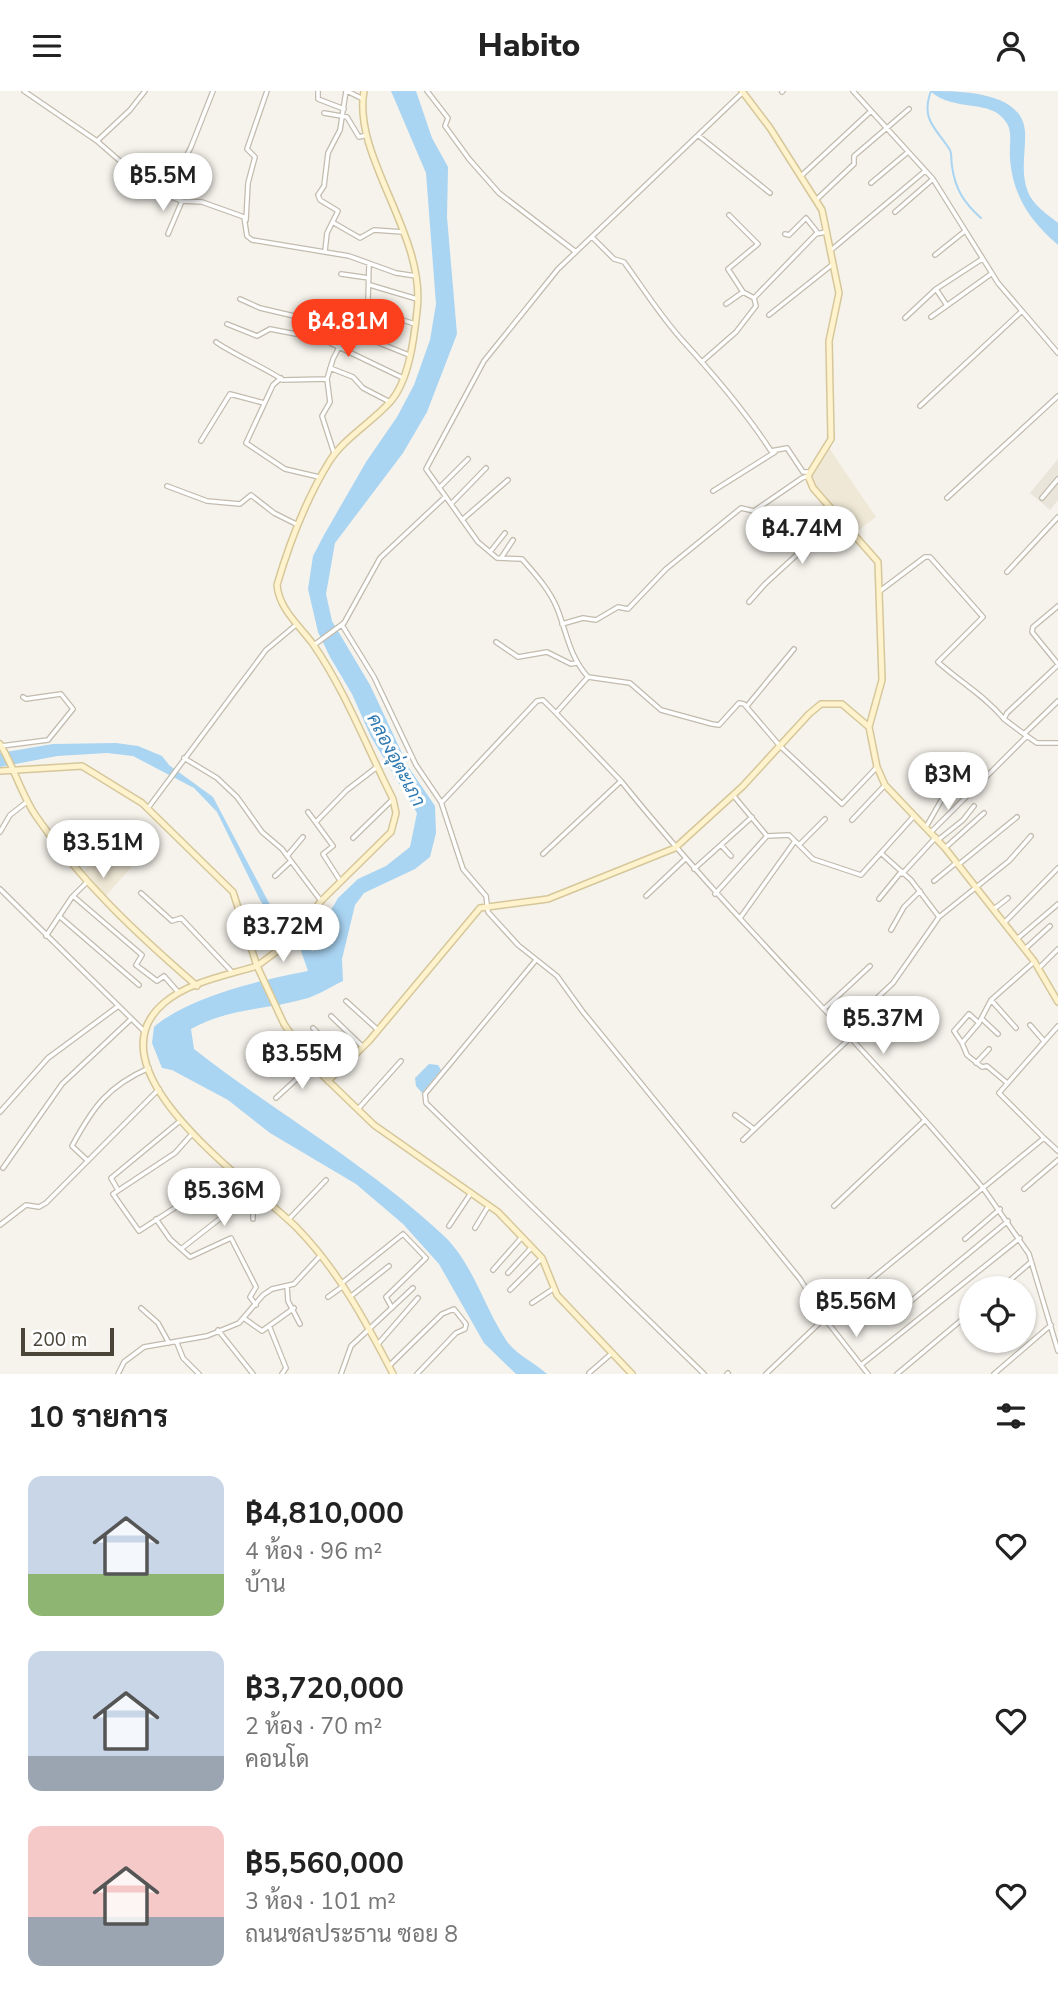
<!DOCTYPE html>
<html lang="th">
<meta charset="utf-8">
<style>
:root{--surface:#fff;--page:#f6f6f6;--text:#222;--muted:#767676;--accent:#fc3f1d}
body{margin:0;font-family:"Nunito Sans",Sarabun,sans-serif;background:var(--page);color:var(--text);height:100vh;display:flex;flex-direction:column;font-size:26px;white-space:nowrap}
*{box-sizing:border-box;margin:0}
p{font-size:23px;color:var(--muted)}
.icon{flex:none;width:38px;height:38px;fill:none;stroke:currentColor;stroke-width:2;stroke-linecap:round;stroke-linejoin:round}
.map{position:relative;height:1283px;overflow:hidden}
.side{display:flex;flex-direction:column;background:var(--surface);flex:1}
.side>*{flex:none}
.buttons{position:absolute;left:959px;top:1185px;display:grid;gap:14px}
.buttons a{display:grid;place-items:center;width:77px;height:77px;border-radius:50%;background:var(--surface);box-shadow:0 2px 5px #0004;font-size:35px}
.scale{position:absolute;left:21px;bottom:18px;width:93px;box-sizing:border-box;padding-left:7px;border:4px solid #4b4439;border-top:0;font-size:19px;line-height:24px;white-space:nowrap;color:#4b4439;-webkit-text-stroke:5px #fff;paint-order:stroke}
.price{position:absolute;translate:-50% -60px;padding:0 16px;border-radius:24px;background:#fff;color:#222;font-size:23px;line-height:46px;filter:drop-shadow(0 2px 4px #0008)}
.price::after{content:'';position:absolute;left:50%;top:42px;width:21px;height:16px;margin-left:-10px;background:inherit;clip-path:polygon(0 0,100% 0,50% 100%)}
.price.on{background:var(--accent);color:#fff}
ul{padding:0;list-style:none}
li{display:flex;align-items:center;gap:21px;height:175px;padding:0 28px}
li span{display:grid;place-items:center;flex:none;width:196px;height:140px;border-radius:14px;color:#555}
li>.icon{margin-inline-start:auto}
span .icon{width:84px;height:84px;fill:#fffc;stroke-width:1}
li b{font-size:30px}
h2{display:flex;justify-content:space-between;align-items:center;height:84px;padding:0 28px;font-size:30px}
header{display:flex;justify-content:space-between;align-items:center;height:91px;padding:0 28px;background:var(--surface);font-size:32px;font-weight:800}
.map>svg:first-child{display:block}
</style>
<header><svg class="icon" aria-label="menu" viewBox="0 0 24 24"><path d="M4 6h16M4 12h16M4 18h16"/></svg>Habito<svg class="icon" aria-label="person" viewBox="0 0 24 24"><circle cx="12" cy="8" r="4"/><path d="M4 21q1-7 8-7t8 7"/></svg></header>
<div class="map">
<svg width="1058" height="1283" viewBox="0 0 1058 1283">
<rect width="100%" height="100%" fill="#f6f3ec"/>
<path fill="#eae5da" d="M1058,368V409L1050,419L1030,402Z"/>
<path fill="#efe8d6" d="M829,357L876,426L855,442L816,400L811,387Z
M123,747L141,765L105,806L82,782L101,761Z"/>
<path fill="#a9d4f2" d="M391,0H416L432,47L448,76L447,126L457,243L427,321L403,362L335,452L326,503L332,530L370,594L409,677L435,715L436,742L430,766L415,778L364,802L355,814L342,868L343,890C332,895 320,903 308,907C268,919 228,917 191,938L194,958C276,1022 367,1073 443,1144C473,1172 484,1216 506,1249C515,1263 535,1272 547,1283H516L484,1252L439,1173L403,1133L356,1093L270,1042L228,1009L172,979L162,977L152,952L154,936C190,905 261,889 308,880L300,857L273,829L260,809L217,721L194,697L133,665L107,662L57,665L0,676V662L53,653L116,652L138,655L162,665L169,674L213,706L269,812L312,860L322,857L331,819L338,807L358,788L386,775L410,756L417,722L371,646L352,603L330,566L318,541L308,498L313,465L324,444L366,371L397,326L414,294L430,249L436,213L426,82Z
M930,0C959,0 1023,0 1025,41C1026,60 1020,82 1028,101C1033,114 1047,123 1058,132V154C1030,130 1013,105 1010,68C1009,56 1013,40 1006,31C991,7 955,22 930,0Z
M429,973L438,974L441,979L422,1002L416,995L415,987Z"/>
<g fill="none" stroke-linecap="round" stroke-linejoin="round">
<path stroke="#a9d4f2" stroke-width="2" d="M931,0C920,29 937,38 950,59C952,64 951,70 952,75C955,98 964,112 981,127"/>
<g stroke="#c2bbae" stroke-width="6">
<path id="street" d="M24,0L97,50L152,98L166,104
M213,0L191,56L166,104L182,110L202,111L244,126L247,145L252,149L349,165L396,182L416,185
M318,0V8L344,18
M347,0L363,8
M427,0L448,27L445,35L469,68L499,102L576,161
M853,0L933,88L998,192L1058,262
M782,1L783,0
M742,2L558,178L484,270L426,378L478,451L497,467L522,468C535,483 549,498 557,517C567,542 569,565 588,586L630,592L661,619L712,633L719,634L739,612L744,613L780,655L842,713L877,676
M324,22L347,26L359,46L367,44
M699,45L770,102
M97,50L130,19L145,0
M801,85L871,20
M871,92L908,61
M816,109L854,73V65L909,18
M895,121L933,88
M729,124L758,153L728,178L743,201
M246,129L248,92L255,66L247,58L267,0
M334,132L360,147L374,139L403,141
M168,143L182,110
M785,143L789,144L806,127L818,142
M592,146L614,168L624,171C643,197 661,226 683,250C715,285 745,320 771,360L787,357L803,381H808
M325,160L327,142L338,120L320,109L318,104L324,95L328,62L340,39L346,0
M830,160L925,80
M935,164L965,140
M341,183L369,187
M370,194L417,208
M936,198L946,213
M240,208L260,217L337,235L409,264
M726,213L743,201L754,207
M364,217L415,233
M769,224L833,173
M931,226L991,183
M905,227L936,198L982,168
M227,233L257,245L270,238L322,248L403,287
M216,251C227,260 279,284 282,289L327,288
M704,269L736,241L756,215L754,207L816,143L826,141
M330,277L353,286L363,297L390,311
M281,287L273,294L246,352L285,378L319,386
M920,315L1022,220
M201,350L230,303L264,312
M334,362L322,325L330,311L327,288L333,268L355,225L368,209L369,173
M167,395L207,410L240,413L251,404L274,422L298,434
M439,397L468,368
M713,400L775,361
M947,407L1058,305
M1042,407L1058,388
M451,413L486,377
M462,429L508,389
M490,461L505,442
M501,467L513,449
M1007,481L1058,426
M880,500L925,466H930L983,526L938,571C960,591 985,605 1004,628
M749,511L765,493L839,425
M1058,515L1033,536L1032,541L1058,573
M562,533L583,527L596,529L618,516L628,518L666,478L741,417L754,420L802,387L808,385
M342,534L374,586L416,674L441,711L463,778L486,805L488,821L518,854L557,885L583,921L800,1188L825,1228L868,1283
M496,551L518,566L547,561L571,573L576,572
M314,554L344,532L380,467L445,406
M588,586L556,622L621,690
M1058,610L1024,643L1037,652H1058
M747,615L794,558
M1024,643L1004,628L1007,622L1058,574
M1,655L48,649L73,618L61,603L26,608L23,606
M184,667L217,687L237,706L262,741L282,758L321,810
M733,704L767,745L789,744L813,768L861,784L914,725
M442,711L537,610L543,609L556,622
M148,717L266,559L297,533
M308,721L333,755L323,763L341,791
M852,729L885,694
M316,731L347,699L377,676
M926,736L950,694
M0,741L10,724L28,710
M931,741L1027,645
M353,747L393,708
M938,749L963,729L974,715
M721,754L731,765
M799,754L825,728
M945,757L984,722
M543,763L621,690C735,832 868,957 983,1097L1044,1047L1058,1060
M882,763L911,789L939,826L1009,770L1031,745
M287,765L303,746
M958,774L1017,726
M694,778L752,726
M902,783L936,746
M275,785L291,770
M934,790L956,772
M0,798L145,941
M141,802L172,830L181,827L233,882
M715,803L767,745
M73,805L142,864L136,874L157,890L164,885L179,902
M646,805L685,768
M879,808L901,781
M994,818L1008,807
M59,825L139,894
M740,827L795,750
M1004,832L1058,777
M891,839L904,816L920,800
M246,842L261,835
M46,845L72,806L87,791
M1017,848L1058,813
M1025,858L1050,835
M536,869L425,1003L426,1012L704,1283
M1039,877L1058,858
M991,909L1016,937
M346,910L378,939
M824,918L870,875
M331,925L363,956
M982,928L998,943
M1030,934L1044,950
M313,937L347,972
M843,939L893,892L939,826
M962,952L954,940L969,923L979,932
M976,972L989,958
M1006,991L987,975L982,976L967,964L962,952L979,932L991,909L1034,871
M276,1007L312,974
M358,1018L401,970
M0,1021L48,967L117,916
M735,1024L754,1038
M192,1043L175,1062L113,1103L139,1140L230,1081
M1044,1047L999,1002L1058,935
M743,1049L850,947
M88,1070L72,1055C93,1016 108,995 149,977
M3,1077L62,993L130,929
M1024,1098L1058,1069
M118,1099L111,1087L180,1030
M834,1115L924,1030
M156,1128L170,1148L190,1166L231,1147L256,1196L250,1206L256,1214
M253,1128V1119L263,1108
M289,1128L326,1089
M0,1134L26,1114L39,1116L46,1112L159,998
M449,1135L471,1102
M475,1137L489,1114
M965,1148L1000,1118
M181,1158L254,1101
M493,1179L522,1146
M508,1182L531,1157
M342,1192L403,1143L426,1167L386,1206L392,1217
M287,1195L288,1210L300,1233
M1001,1197L1031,1171
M510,1199L542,1167
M328,1206L342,1196
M350,1206L389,1175
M911,1210L1008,1130
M532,1212L553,1198
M141,1217L158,1232L169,1252
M245,1228L262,1240L294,1217
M270,1237L286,1277L282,1283
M218,1239L253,1283
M177,1252L183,1267L199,1283
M378,1253L418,1207
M861,1274L1020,1147
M389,1275L442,1223L454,1218L466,1233L465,1238L456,1242L417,1283
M589,1282L611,1263
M118,1283L124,1271L144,1256L207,1245L239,1232L263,1204L272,1198L294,1193L320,1165
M341,1283L351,1255L413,1197
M727,1283L728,1282
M766,1283L832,1220L983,1097L1029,1163L1058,1260
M897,1283L971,1221
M994,1283L1051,1234"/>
</g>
<g stroke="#d6c79b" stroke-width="8">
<path id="secondary" d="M742,0L770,37L822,119L839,202L829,250L831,348L808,385L813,397L878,471L882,589L869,636
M0,653C14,676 21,703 36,725C80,790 138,844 197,895
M0,680L82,675L142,712L233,801L257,875L292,849L321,810L391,741L396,722L393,708C367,657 346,601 313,553C299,534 279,518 277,494C289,453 307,407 329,371C343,348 371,332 390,311C409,290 414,248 417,220C427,145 352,66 364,0
M328,990L369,950L480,817L548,808L675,757L743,695L809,623L821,613H842L869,636L877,676L885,694L945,757L1034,870L1058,911
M393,1283C366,1231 338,1179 297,1137C257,1096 84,980 164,912C188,891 228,884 257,875L284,933L312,974L374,1034L498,1121L542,1167L557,1204L632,1283"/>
</g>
<use href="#street" stroke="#fff" stroke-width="3.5"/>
<use href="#secondary" stroke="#fff3cd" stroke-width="5"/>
</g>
<g text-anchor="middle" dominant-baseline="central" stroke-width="6" stroke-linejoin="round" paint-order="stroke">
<g font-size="19" font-style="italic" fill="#2e7ab2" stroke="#fff">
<text transform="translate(396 669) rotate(62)">คลองอุ่ตะเภา</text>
</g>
</g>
</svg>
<div class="buttons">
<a><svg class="icon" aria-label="locate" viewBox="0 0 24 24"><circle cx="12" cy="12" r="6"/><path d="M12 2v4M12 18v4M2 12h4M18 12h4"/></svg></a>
</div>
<div class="scale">200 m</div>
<b class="price" style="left:163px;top:122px">฿5.5M</b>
<b class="price on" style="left:348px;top:268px">฿4.81M</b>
<b class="price" style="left:802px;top:475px">฿4.74M</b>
<b class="price" style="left:948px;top:721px">฿3M</b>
<b class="price" style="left:103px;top:789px">฿3.51M</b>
<b class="price" style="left:283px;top:873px">฿3.72M</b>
<b class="price" style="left:883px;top:965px">฿5.37M</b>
<b class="price" style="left:302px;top:1000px">฿3.55M</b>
<b class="price" style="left:224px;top:1137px">฿5.36M</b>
<b class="price" style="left:856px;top:1248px">฿5.56M</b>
</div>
<section class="side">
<h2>10 รายการ<svg class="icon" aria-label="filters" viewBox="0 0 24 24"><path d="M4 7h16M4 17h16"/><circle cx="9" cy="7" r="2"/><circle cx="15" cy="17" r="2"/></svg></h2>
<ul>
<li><span style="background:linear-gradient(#c9d6e8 70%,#8fb573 0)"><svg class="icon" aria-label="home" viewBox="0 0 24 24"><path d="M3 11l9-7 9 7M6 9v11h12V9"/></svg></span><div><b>฿4,810,000</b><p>4 ห้อง · 96 m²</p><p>บ้าน</p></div><svg class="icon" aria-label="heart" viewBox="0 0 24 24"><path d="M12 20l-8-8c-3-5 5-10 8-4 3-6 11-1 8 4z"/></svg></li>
<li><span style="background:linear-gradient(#c9d6e8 75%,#9aa5b1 0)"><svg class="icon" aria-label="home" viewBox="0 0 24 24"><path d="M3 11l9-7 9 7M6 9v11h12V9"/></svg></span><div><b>฿3,720,000</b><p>2 ห้อง · 70 m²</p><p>คอนโด</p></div><svg class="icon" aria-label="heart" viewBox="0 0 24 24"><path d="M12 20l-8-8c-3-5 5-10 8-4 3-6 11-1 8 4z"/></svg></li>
<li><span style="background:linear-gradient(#f6c9c9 65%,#9aa5b1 0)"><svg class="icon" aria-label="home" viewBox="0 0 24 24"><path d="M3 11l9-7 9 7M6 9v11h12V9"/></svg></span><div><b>฿5,560,000</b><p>3 ห้อง · 101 m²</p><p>ถนนชลประธาน ซอย 8</p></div><svg class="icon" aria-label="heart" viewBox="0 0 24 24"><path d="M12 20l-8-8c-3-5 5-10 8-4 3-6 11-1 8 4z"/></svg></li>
</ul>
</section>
